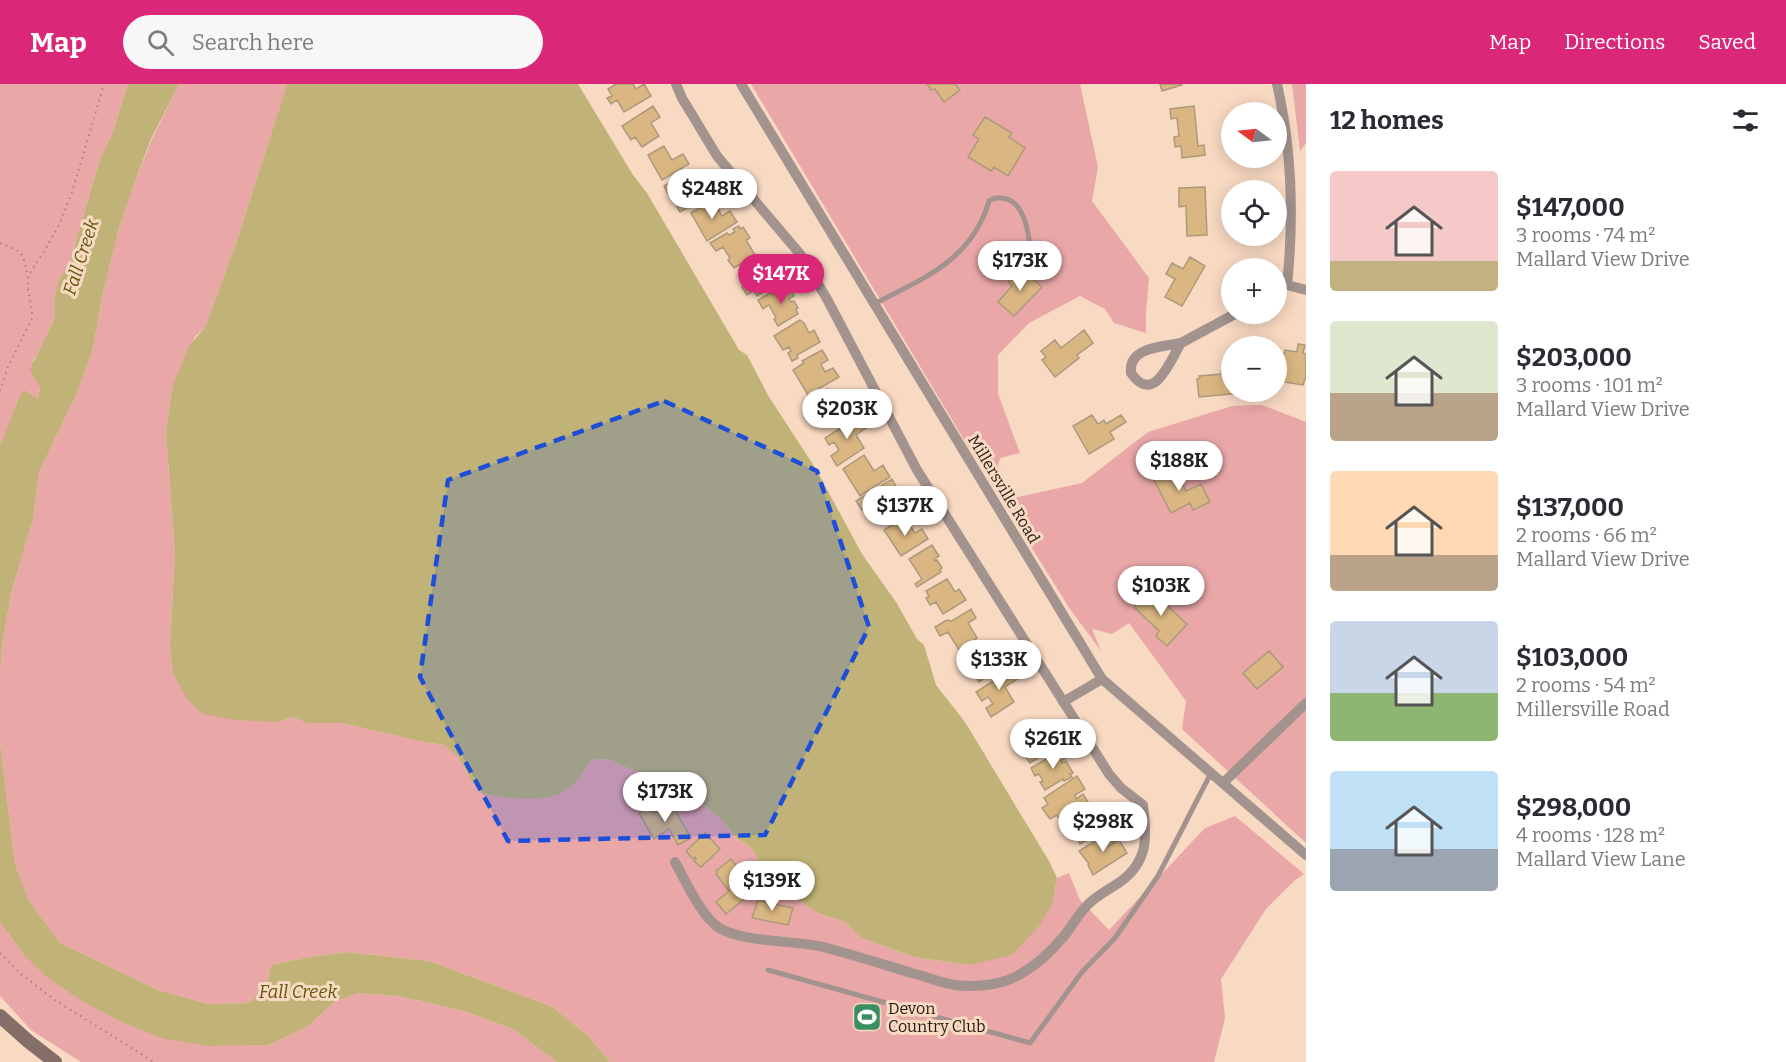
<!DOCTYPE html>
<meta charset="utf-8">
<style>
:root{--surface:#fff;--page:#f7f7f7;--text:#2b2b33;--muted:#7c7c81;--accent:#db2777}
body{margin:0;font-family:Bitter,serif;background:var(--page);color:var(--text);height:100vh;display:flex;flex-direction:column;font-size:22px;white-space:nowrap}
*{box-sizing:border-box;margin:0}
p{font-size:20px;color:var(--muted)}
.icon{flex:none;width:33px;height:33px;fill:none;stroke:currentColor;stroke-width:2;stroke-linecap:round;stroke-linejoin:round}
.map{position:relative;flex:1;overflow:hidden}
.side{display:flex;flex-direction:column;background:var(--surface);width:480px}
.side>*{flex:none}
.needle{width:39px;rotate:285deg}
.controls{position:absolute;left:1221px;top:18px;display:grid;gap:12px}
.controls a{display:grid;place-items:center;width:66px;height:66px;border-radius:50%;background:var(--surface);box-shadow:0 3px 15px #0003;font-size:30px}
.price{position:absolute;translate:-50% -51px;padding:0 14px;border-radius:21px;background:#fff;color:#222;font-size:20px;line-height:39px;filter:drop-shadow(0 2px 3px #0008)}
.price::after{content:'';position:absolute;left:50%;top:36px;width:18px;height:14px;margin-left:-9px;background:inherit;clip-path:polygon(0 0,100% 0,50% 100%)}
.price.active{background:var(--accent);color:#fff}
ul{padding:0;list-style:none}
li{display:flex;align-items:center;gap:18px;height:150px;padding:0 24px}
li span{display:grid;place-items:center;flex:none;width:168px;height:120px;border-radius:6px;color:#555}
li>.icon{margin-inline-start:auto}
span .icon{width:72px;height:72px;fill:#fffc;stroke-width:1}
li b{font-size:26px}
h2{display:flex;justify-content:space-between;align-items:center;height:72px;padding:0 24px;font-size:26px}
header{display:flex;align-items:center;gap:36px;box-sizing:border-box;height:84px;padding:0 30px;background:var(--accent);color:#fff}
header strong{font-size:28px}
nav{display:flex;gap:33px;margin-inline-start:auto;font-size:21px}
.search{width:420px;height:54px;background:var(--page);display:flex;align-items:center;gap:15px;box-sizing:border-box;padding:0 21px;border-radius:33px;color:var(--muted);font-size:22px}
main{display:flex;flex:1;min-height:0}
.map>svg:first-child{display:block}
</style>
<header>
<strong>Map</strong>
<div class="search"><svg class="icon" aria-label="search" viewBox="0 0 24 24"><circle cx="10" cy="10" r="6"/><path d="M15 15l6 6"/></svg>Search here</div>
<nav><a>Map</a><a>Directions</a><a>Saved</a></nav>
</header>
<main>
<div class="map">
<svg width="1306" height="978" viewBox="0 0 1306 978">
<rect width="100%" height="100%" fill="#f8d9c2"/>
<path fill="#e9a7a8" d="M0,0H128L113,48L100,75L70,178L58,198L54,218L55,234L39,267L33,277L40,304L38,316L17,318L8,346L0,361Z
M179,0H287L236,160L205,243L195,253L172,304L166,349L175,469L170,560L278,638L293,633L307,639H342L419,657L444,661L458,673L471,696L591,676L608,675L630,685L669,699L683,712L703,720L722,736L738,756L746,759L753,766L762,787L818,829L845,838L862,854L914,873L969,881L1055,807L1057,794L1069,789L1080,816L1109,846L1205,744L1235,732L1304,790L1294,797L1266,825L1221,895L1225,934L1214,978H610L589,953L553,923L429,877L347,868L309,873L271,881L266,904L249,919L208,920L158,906L60,859L29,817L15,780L0,657V587L3,555L11,510L33,435L39,388L77,309L93,264L103,208L119,144L135,97L152,55Z
M751,0H1080L1098,83L1092,117L1149,194L1146,229V249L1114,239L1105,225L1080,212L1029,239L998,271V310L1020,369L1000,374L998,383L1014,414L1082,399L1148,348L1232,322L1262,321L1306,338V759L1182,645L1186,617L1129,539L1112,550L1092,545L1101,567L1070,525L963,354Z
M1292,0H1306V59L1300,67Z
M0,838L23,870L247,961H269L307,943L334,918L359,909L398,912L464,927L513,945L557,978H81L31,946L0,912Z"/>
<path fill="#c1b377" d="M128,0H179L151,55L135,97L119,144L103,208L93,264L77,309L39,388L33,435L11,510L3,555L0,587V361C9,343 13,323 24,306L38,315L40,304L30,285L55,234L54,218L58,198L70,178L100,75L113,48Z
M287,0H578L633,91L647,109L739,266L747,271L769,313L816,385L862,470L896,518L917,555L924,561L936,601L965,638L1049,777L1057,794L1053,818L1039,842L1012,871L969,881L914,873L862,854L845,838L818,829L794,813L762,787L753,766L746,759L738,756L722,736L703,720L683,712L669,699L630,685L608,675L591,676C584,685 577,699 568,705C543,721 508,714 481,709L471,696L458,673L444,661L419,657L342,639H306L293,633L278,638L235,636L203,630L187,615L173,589L170,560L175,469L166,349L172,304L189,262L205,243L236,160Z
M0,657L15,780L29,817L60,859L158,906L208,920L249,919L266,904L271,881L309,873L347,868L429,877L553,923L589,953L610,978H557L513,945L464,927L398,912L359,909L334,918L307,943L269,961H247L209,962L165,955L126,940L85,919L48,894L23,870L0,838Z"/>
<path fill="#dab782" stroke="#ac997c" stroke-width="1.5" d="M616,0H633L636,5L644,0L651,12L624,28L617,16L611,20L607,14L612,12L608,5Z
M927,0H955L960,6L944,18L935,5L931,6Z
M1160,0H1182V1L1162,7Z
M653,22L660,33L651,39L659,52L642,63L635,53L631,56L622,42Z
M1194,22L1198,62L1204,61L1205,71L1182,74L1181,62L1175,63L1174,53L1179,52L1177,34L1171,35L1170,25Z
M985,33L1012,49L1009,53L1025,64L1008,92L994,83L991,87L968,73L979,55L973,51Z
M664,62L672,76L683,70L689,80L662,96L648,71Z
M691,87L695,94L688,98L695,110L704,105L708,112L680,128L677,123L684,119L679,118L674,111L670,113L664,102Z
M1205,103L1207,151L1187,152L1186,122L1179,123V104Z
M713,116L722,132L730,127L737,138L707,157L691,129Z
M739,142L740,145L743,143L750,154L746,156L755,171L734,184L728,176L730,174L723,163L716,167L710,159L727,149L729,151L735,148L733,145Z
M1190,173L1205,182L1182,222L1165,213L1175,195L1166,190L1172,179L1183,185Z
M758,174L769,191L778,185L784,195L757,212L754,206L747,211L742,203L749,199L740,185Z
M1021,184L1042,203L1014,232L998,218L1012,202L1008,198Z
M784,201L785,204L789,202L794,212L789,215L791,218L794,217L798,224L796,225L798,230L778,242L774,235L776,234L769,221L763,225L758,216L772,208L773,211L780,207L779,205Z
M800,236L804,239L809,249L814,246L820,258L797,271L798,274L792,277L788,269L791,267L789,263L783,266L774,252Z
M1084,246L1093,259L1077,271L1079,274L1055,293L1042,276L1046,273L1041,267L1055,256L1061,264Z
M1298,260L1305,261L1303,269L1306,270V292L1303,301L1277,297L1285,266L1297,268Z
M822,266L828,276L821,280L825,288L833,284L839,293L808,311L793,286L804,279L802,277Z
M1232,286V308H1253L1199,313L1197,295L1200,294L1199,292L1222,290L1221,287Z
M827,305L838,322L847,316L852,326L826,342L823,336L816,340L812,335L818,331L814,326L812,327L807,318Z
M857,330L866,344L856,351L864,364L837,382L831,372L839,366L834,358L829,361L825,354L844,342L842,339Z
M1092,331L1098,340L1104,336L1106,340L1121,331L1126,338L1110,348L1114,355L1089,370L1073,342Z
M864,371L874,387L883,381L890,393L860,412L843,385Z
M1174,383L1186,407L1201,400L1210,418L1193,426L1190,419L1171,429L1153,394Z
M892,395L899,408L889,415L898,430L882,439L874,426L871,428L868,423L862,426L856,417Z
M902,435L906,442L909,440L915,449L922,445L928,455L901,472L884,446Z
M932,461L939,472L934,475L935,477L937,476L942,484L940,486L941,488L917,503L915,500L922,495L909,475Z
M947,495L955,508L959,505L966,516L943,530L936,518L930,521L926,514L929,512L926,507Z
M1150,506L1187,540L1167,562L1156,552L1159,547L1134,523Z
M971,525L976,534L968,539L977,554L959,566L948,548L940,552L935,543L947,536L952,537Z
M980,559L984,566L987,565L993,574L999,570L1006,581L979,598L976,593L975,594L961,571Z
M1269,567L1283,583L1257,605L1243,589Z
M1011,582L1019,594L1005,603L1014,618L991,633L986,624L993,620L988,613L982,617L976,608L997,595L995,592Z
M1044,639L1055,656L1049,660L1052,665L1030,679L1021,666L1024,664L1018,655Z
M1062,666L1066,674L1061,677L1062,679L1066,677L1073,689L1070,690L1072,693L1064,697L1063,695L1045,706L1040,698L1043,697L1039,690L1035,692L1031,684Z
M1077,692L1085,705L1075,711L1076,715L1083,710L1088,718L1060,736L1057,731L1050,735L1042,724L1048,720L1044,714Z
M671,719L691,754L678,761L669,745L654,755L639,729L649,723L653,729Z
M1095,721L1101,730L1096,732L1097,734L1100,731L1108,744L1080,760L1074,745L1071,747L1066,738Z
M1110,748L1115,757L1108,763L1119,756L1127,769L1093,791L1088,781L1089,780L1079,767Z
M705,749L720,765L701,783L694,777L696,775L695,773L693,775L686,767Z
M731,775L738,784L740,783L758,804L726,830L716,818L729,807L716,790L717,789L716,787Z
M767,815L775,817L774,820L793,824L788,841L752,834L758,816L766,818Z"/>
<g fill="none" stroke-linecap="round" stroke-linejoin="round">
<path stroke="#9e8776" stroke-width="2" stroke-dasharray="1.5 4.5" stroke-linecap="butt" d="M0,159C26,170 21,166 28,192
M0,307L8,283L32,234V226L28,206V192L45,166L60,139L72,108L104,0
M0,869L22,891L55,916L154,978"/>
<path stroke="#a3938e" stroke-width="5" d="M874,220C924,194 972,176 989,117C993,114 996,113 1002,114C1026,116 1030,156 1031,175
M768,886L1030,959L1082,888L1115,854L1158,792L1211,689"/>
<path stroke="#a3938e" stroke-width="10" d="M741,0L1102,595L1306,771
M1277,0C1292,66 1294,134 1287,201
M1287,201L1306,206
M1181,259C1170,277 1154,322 1131,289C1128,263 1162,263 1181,259Z
M1181,259L1235,230
M1063,618L1102,595
M1223,699L1306,619
M675,778C685,796 703,836 721,845C748,859 793,856 823,863C854,871 885,881 915,890C928,893 941,899 955,901C973,903 991,902 1008,896C1031,887 1050,869 1065,851C1074,839 1081,825 1093,816C1102,809 1111,804 1120,798C1149,777 1147,752 1143,721L1121,704L1109,690L917,386L827,215L800,170L717,72L682,14L676,0"/>
<path stroke="#856e67" stroke-width="14" d="M0,932L28,957L55,978"/>
</g>
<path fill="#1d4ed8" fill-opacity="0.2" stroke="#1d4ed8" stroke-width="4.5" stroke-dasharray="12 8" stroke-linejoin="round" d="M664,317L817,387L869,543L765,751L508,757L420,593L448,396Z"/>
<defs>
<g id="stadium-square" transform="scale(1.5)"><rect x="-9" y="-9" width="18" height="18" rx="4" fill="#3b8e5f" stroke="#f8d9c2"/><path d="M0-5a6.5 5 0 1 0 0 10a6.5 5 0 1 0 0-10ZM-3.5-1.8h7v3.6h-7Z" fill="#fff"/></g>
</defs>
<g fill-rule="evenodd">
<use href="#stadium-square" x="867" y="933"/>
</g>
<g text-anchor="middle" dominant-baseline="central" stroke-width="6" stroke-linejoin="round" paint-order="stroke">
<g font-size="16" fill="#241911" stroke="#f8d9c2">
<text transform="translate(1004 405) rotate(59)">Millersville Road</text>
</g>
<g font-size="16" fill="#241911" stroke="#f8d9c2" text-anchor="start">
<text x="888" y="924">Devon<tspan x="888" dy="18">Country Club</tspan></text>
</g>
<g font-size="18" font-style="italic" fill="#64550b" stroke="#f8d9c2">
<text transform="translate(81 173) rotate(-72)">Fall Creek</text>
<text x="298" y="908">Fall Creek</text>
</g>
</g>
</svg>
<div class="controls">
<a><svg class="needle" viewBox="-14 -14 28 28"><path d="M0-13l5 13h-10z" fill="#e53935"/><path d="M0 13l5-13h-10z" fill="#7c7c81"/></svg></a>
<a><svg class="icon" aria-label="locate" viewBox="0 0 24 24"><circle cx="12" cy="12" r="6"/><path d="M12 2v4M12 18v4M2 12h4M18 12h4"/></svg></a>
<a>+</a>
<a>−</a>
</div>
<b class="price" style="left:712px;top:136px">$248K</b>
<b class="price" style="left:1020px;top:208px">$173K</b>
<b class="price active" style="left:781px;top:221px">$147K</b>
<b class="price" style="left:847px;top:356px">$203K</b>
<b class="price" style="left:1179px;top:408px">$188K</b>
<b class="price" style="left:905px;top:453px">$137K</b>
<b class="price" style="left:1161px;top:533px">$103K</b>
<b class="price" style="left:999px;top:607px">$133K</b>
<b class="price" style="left:1053px;top:686px">$261K</b>
<b class="price" style="left:665px;top:739px">$173K</b>
<b class="price" style="left:1103px;top:769px">$298K</b>
<b class="price" style="left:772px;top:828px">$139K</b>
</div>
<section class="side">
<h2>12 homes<svg class="icon" aria-label="filters" viewBox="0 0 24 24"><path d="M4 7h16M4 17h16"/><circle cx="9" cy="7" r="2"/><circle cx="15" cy="17" r="2"/></svg></h2>
<ul>
<li><span style="background:linear-gradient(#f6c9c9 75%,#c2b280 0)"><svg class="icon" aria-label="home" viewBox="0 0 24 24"><path d="M3 11l9-7 9 7M6 9v11h12V9"/></svg></span><div><b>$147,000</b><p>3 rooms · 74 m²</p><p>Mallard View Drive</p></div></li>
<li><span style="background:linear-gradient(#dfe7d0 60%,#b9a48a 0)"><svg class="icon" aria-label="home" viewBox="0 0 24 24"><path d="M3 11l9-7 9 7M6 9v11h12V9"/></svg></span><div><b>$203,000</b><p>3 rooms · 101 m²</p><p>Mallard View Drive</p></div></li>
<li><span style="background:linear-gradient(#ffd9b3 70%,#b9a48a 0)"><svg class="icon" aria-label="home" viewBox="0 0 24 24"><path d="M3 11l9-7 9 7M6 9v11h12V9"/></svg></span><div><b>$137,000</b><p>2 rooms · 66 m²</p><p>Mallard View Drive</p></div></li>
<li><span style="background:linear-gradient(#c9d6e8 60%,#8fb573 0)"><svg class="icon" aria-label="home" viewBox="0 0 24 24"><path d="M3 11l9-7 9 7M6 9v11h12V9"/></svg></span><div><b>$103,000</b><p>2 rooms · 54 m²</p><p>Millersville Road</p></div></li>
<li><span style="background:linear-gradient(#bfe0f5 65%,#9aa5b1 0)"><svg class="icon" aria-label="home" viewBox="0 0 24 24"><path d="M3 11l9-7 9 7M6 9v11h12V9"/></svg></span><div><b>$298,000</b><p>4 rooms · 128 m²</p><p>Mallard View Lane</p></div></li>
</ul>
</section>
</main>
